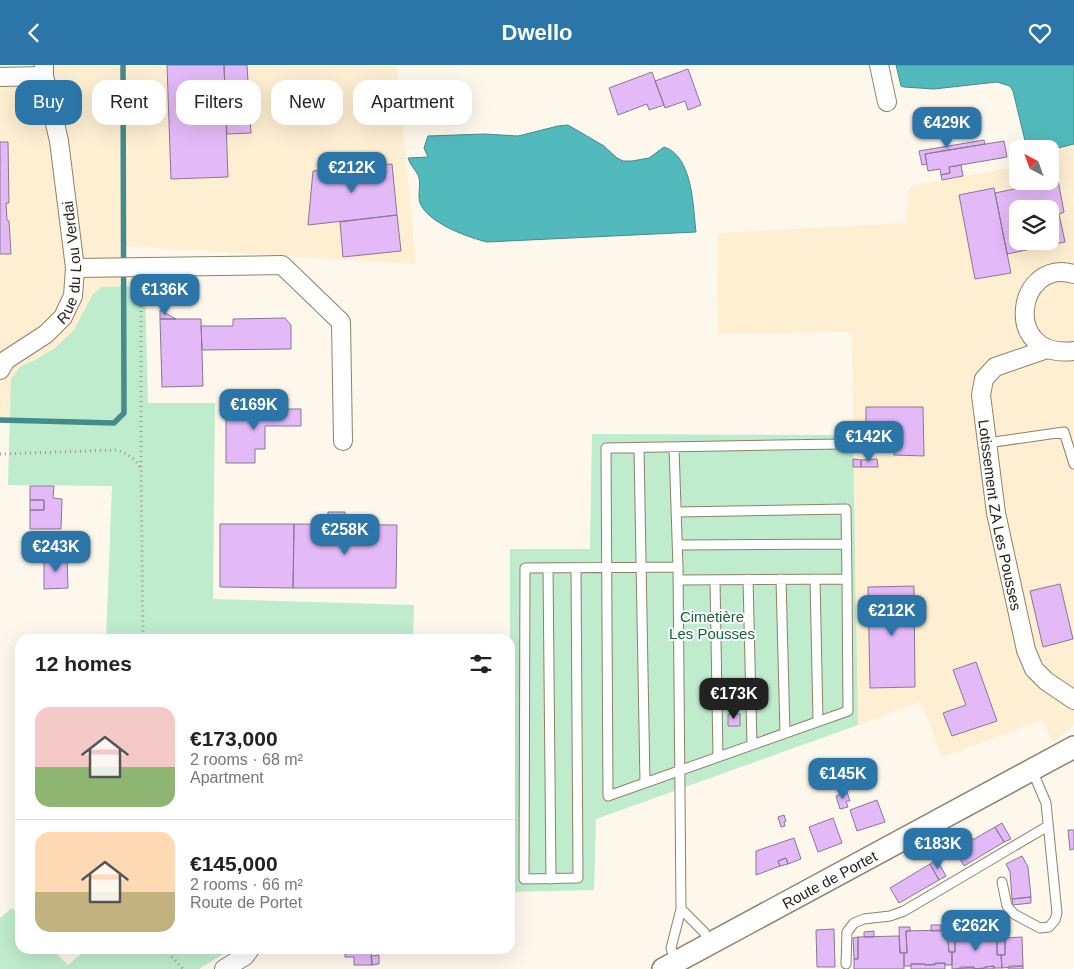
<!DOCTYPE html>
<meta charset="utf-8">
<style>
:root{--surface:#fff;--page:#f2f2f2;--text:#222;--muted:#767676;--line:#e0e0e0;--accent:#2b75a8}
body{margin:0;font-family:Helvetica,sans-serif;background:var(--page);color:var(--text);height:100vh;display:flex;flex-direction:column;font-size:19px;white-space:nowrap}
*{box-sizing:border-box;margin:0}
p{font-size:16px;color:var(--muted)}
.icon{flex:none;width:28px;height:28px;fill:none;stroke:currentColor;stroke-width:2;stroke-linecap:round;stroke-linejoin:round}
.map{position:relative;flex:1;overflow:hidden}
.side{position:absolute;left:15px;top:569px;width:500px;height:320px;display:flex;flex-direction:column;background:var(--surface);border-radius:15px;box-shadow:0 5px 20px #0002}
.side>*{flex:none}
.banner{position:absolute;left:15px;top:15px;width:500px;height:45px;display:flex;gap:10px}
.needle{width:32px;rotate:319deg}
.buttons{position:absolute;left:1009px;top:75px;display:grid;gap:10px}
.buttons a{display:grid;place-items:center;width:50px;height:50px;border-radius:10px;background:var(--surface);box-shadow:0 5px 20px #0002;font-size:25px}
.price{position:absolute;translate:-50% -42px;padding:0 11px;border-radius:10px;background:var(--accent);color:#fff;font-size:16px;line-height:32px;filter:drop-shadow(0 1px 2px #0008)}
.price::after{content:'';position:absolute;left:50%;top:30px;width:15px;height:11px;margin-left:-8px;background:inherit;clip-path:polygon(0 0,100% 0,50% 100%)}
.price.current{background:#222;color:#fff}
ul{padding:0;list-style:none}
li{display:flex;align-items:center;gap:15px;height:125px;padding:0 20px}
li+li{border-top:1px solid var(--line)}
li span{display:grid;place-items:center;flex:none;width:140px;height:100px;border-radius:15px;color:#555}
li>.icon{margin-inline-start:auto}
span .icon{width:60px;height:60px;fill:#fffc;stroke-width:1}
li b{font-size:21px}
h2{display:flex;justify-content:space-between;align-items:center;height:60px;padding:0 20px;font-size:21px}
.pill{padding:0 18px;border-radius:15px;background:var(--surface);box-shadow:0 5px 20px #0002;font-size:18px;line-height:45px}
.pill.current{background:var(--accent);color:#fff}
header{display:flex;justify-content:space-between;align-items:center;height:65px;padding:0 20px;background:var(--accent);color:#fff;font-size:22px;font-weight:600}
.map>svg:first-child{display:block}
</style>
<header><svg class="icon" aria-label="back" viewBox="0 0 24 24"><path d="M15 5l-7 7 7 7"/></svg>Dwello<svg class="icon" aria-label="heart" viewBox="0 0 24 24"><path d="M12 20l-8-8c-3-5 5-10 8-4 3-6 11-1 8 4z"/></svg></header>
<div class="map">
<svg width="1074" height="904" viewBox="0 0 1074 904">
<rect width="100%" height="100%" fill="#fef8ec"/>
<path fill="#feeed2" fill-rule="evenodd" d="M0,0H397L416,199L124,181L116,362L0,358Z
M1074,79V660L1053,677L1042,655L942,692L921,636L858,660L852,267L718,269L717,168L906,158L910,121L1017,102L1018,116H1050V85ZM1018,144H1050V176H1018Z"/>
<path fill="#bfeccd" d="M145,221L148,338H215L213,534L414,540L413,574H106L112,421L8,420L11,314L21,301L35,295L55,283L74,265L93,229L102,222Z
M592,369L853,370L858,660L596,754L594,825L510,827V484H590Z
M12,843L20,852V884H52L68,900L87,884H231L199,904H0V853Z"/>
<path fill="#52b9bd" stroke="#458b8b" d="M896,0H1074V79L1050,85L1027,84L1013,26L1010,21L997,17L934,24L904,22L901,21Z
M568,60L604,81L617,93L623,96H632L649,93L664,82C693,91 693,142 696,167L487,177C467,172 428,158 420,138C417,129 422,119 418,110C415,104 410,100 408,93L428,92L424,83L428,71L484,69L518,71L558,61Z"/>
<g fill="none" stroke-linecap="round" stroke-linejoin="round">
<path stroke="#458b8b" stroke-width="5.5" d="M0,355L114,358L124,348L123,0"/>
</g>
<path fill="#e3b9f7" stroke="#897891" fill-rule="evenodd" d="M167,0H224L228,112L171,114Z
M224,0H247L251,68L227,69Z
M688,4L701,40L688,45L685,36L665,43L655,16Z
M652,7L664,40L649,45L647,39L618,50L609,23Z
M984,75L985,79L925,89L927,99L922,100L919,86Z
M1004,76L1007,92L949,102L950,108L941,110L940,104L928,106L925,89Z
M0,77H8L9,138H6L7,155L9,156L11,189H0Z
M392,99L397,150L308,160L313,106Z
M961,100L963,111L942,115L941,110L950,108L949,102Z
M1058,115L1064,147L1059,149L1065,177L1007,189L995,128ZM1018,144H1050V176H1018Z
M994,123L1011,208L975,214L959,130Z
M397,150L401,186L343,192L340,157Z
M160,245L176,254H160Z
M285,253L291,260V284L202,285L201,261H233V254Z
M160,254H201L203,321L162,322Z
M866,342H923L924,391L894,390V373H866Z
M226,344H301V361H265V384H255V398H226Z
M853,394L861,395V402H853Z
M877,394L878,402H861V395Z
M30,421H54L53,433L62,434L61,464H30V445H44V435H30Z
M30,435H44V445H30Z
M328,447H345V459H327Z
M220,459H294L293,523L220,522Z
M294,459L397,460L396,523H293Z
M46,482H65V493H46Z
M44,493H67L68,523L44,524Z
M1060,519L1073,574L1043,582L1030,526Z
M914,521L915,622L870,623L868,522Z
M976,597L997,656L952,671L943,648L966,640L953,605Z
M728,649H740V661H728Z
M847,727L850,736H846L848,742L840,744L836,731Z
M877,735L885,757L857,766L850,745Z
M784,750L786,756L784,757L785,761L781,762L778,752Z
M833,753L842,778L818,787L809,762Z
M1002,758L1011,774L1004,777L995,762Z
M995,762L1004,777L964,801L955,785Z
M1068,765H1074V784L1070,785Z
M794,773L801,794L788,799L786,793L778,796L780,801L756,810V786Z
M1022,791L1028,802L1031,832L1012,834L1010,807L1006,799Z
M786,793L788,799L780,801L778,796Z
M937,795L946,811L939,815L930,799Z
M930,799L939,815L899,838L890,823Z
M1031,832V838L1013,840L1012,834Z
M931,860H941V866H931Z
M899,862H910V866H906L907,888H900Z
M834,864L835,902H817L816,865Z
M990,864V869H982V865Z
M947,865L949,887H952V900H945V898L925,900V899H911V901H904V888H907L906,866Z
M947,865H958V870H955V887H949Z
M874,866V872H864V867Z
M997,869V890H1001L1002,903H994V901L985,902V903L974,904V902L952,904V887H955V870Z
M997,869H1001V873H1005V890H997Z
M899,871L900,888H904V904H854V894H858V872Z
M858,872V894H854L853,873Z
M1022,872L1023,901L1002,903L1001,890H1005V873Z
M345,884H371L372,900H354V892H345Z
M379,890V899L372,900L371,891Z
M935,898H945V904H911V899H925V900H935Z
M994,901V904H960V902H974V904L985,903V902Z
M1009,901H1023V904H1008Z"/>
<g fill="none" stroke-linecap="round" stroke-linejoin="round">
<g stroke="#8f8167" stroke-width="11">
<path id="service" d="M987,378L1064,367L1074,399
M840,379L606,383L608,731L848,646L847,514
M674,382L678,502L681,844
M639,383L645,718
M676,447L846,444L847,514L678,515
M678,480L847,479
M548,503L551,814
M576,503L578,813L524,814L525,503L678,502
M748,514L752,680
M781,514L785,668
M815,514L818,656
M715,515L718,692
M1002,817L1007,841L1014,849L1040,863L1049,862L1055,855L1057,848L1046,738L1032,705
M675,896L671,883L681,844L704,867L710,878
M846,899L847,867L854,858L864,854L890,851L904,846L1048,761"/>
</g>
<g stroke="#8f8167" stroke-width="20">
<g id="minor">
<path d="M879,0L887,37"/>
<path d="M0,12L44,11"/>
<path d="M75,203L282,200L341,257L343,376"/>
<path d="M1074,209C1016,192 1001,295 1074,286"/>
<path id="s1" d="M1047,284L995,302L984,314L981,330L996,448L1026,585L1034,604L1046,616L1074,635"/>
<path id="s2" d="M0,305L6,295L46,269L63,252L73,231L75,203L59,76L44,11V0"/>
<path d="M224,904L245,891L250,884"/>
</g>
</g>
<g stroke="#8f8167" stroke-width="24">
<g id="tertiary">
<path id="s3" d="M663,904L1074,682"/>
</g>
</g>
<path stroke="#a09a8f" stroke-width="3" stroke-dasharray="1 4" stroke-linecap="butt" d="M0,389L116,385C127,388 134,393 141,403L143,574
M141,402V218
M165,884L183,904"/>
<use href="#service" stroke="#fff" stroke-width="9"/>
<use href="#minor" stroke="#fff" stroke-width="18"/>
<use href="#tertiary" stroke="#fff" stroke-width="21"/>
</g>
<g text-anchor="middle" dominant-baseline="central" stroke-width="4" stroke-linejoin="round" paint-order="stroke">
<g font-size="15" fill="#262016" stroke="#fff">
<text stroke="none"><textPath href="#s2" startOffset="140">Rue du Lou Verdai</textPath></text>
<text stroke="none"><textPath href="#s1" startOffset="209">Lotissement ZA Les Pousses</textPath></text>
<text stroke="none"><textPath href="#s3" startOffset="189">Route de Portet</textPath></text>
</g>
<g font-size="15" fill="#156239" stroke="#fff">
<text x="712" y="551">Cimetière<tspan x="712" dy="17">Les Pousses</tspan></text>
</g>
</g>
</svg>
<div class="buttons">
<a><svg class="needle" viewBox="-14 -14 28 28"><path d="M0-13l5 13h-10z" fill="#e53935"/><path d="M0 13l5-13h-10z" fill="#767676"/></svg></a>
<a><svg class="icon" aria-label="layers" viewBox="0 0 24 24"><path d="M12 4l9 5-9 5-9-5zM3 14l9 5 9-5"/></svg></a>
</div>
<b class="price" style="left:947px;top:84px">€429K</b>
<b class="price" style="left:352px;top:129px">€212K</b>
<b class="price" style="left:165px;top:251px">€136K</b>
<b class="price" style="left:254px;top:366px">€169K</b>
<b class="price" style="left:869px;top:398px">€142K</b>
<b class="price" style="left:345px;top:491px">€258K</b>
<b class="price" style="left:56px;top:508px">€243K</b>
<b class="price" style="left:892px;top:572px">€212K</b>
<b class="price current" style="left:734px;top:655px">€173K</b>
<b class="price" style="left:843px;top:735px">€145K</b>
<b class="price" style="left:938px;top:805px">€183K</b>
<b class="price" style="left:976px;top:887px">€262K</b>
<div class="banner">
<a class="pill current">Buy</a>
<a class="pill">Rent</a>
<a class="pill">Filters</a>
<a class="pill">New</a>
<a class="pill">Apartment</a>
</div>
<section class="side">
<h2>12 homes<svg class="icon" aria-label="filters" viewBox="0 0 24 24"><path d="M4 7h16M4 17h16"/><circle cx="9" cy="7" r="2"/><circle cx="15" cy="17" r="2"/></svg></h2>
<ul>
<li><span style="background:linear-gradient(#f6c9c9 60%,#8fb573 0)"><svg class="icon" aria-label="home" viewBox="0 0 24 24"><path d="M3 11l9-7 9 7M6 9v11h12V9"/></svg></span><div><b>€173,000</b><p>2 rooms · 68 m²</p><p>Apartment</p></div></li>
<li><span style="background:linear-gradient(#ffd9b3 60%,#c2b280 0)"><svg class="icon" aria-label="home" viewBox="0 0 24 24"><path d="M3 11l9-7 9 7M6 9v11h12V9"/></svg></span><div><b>€145,000</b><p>2 rooms · 66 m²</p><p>Route de Portet</p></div></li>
</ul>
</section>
</div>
